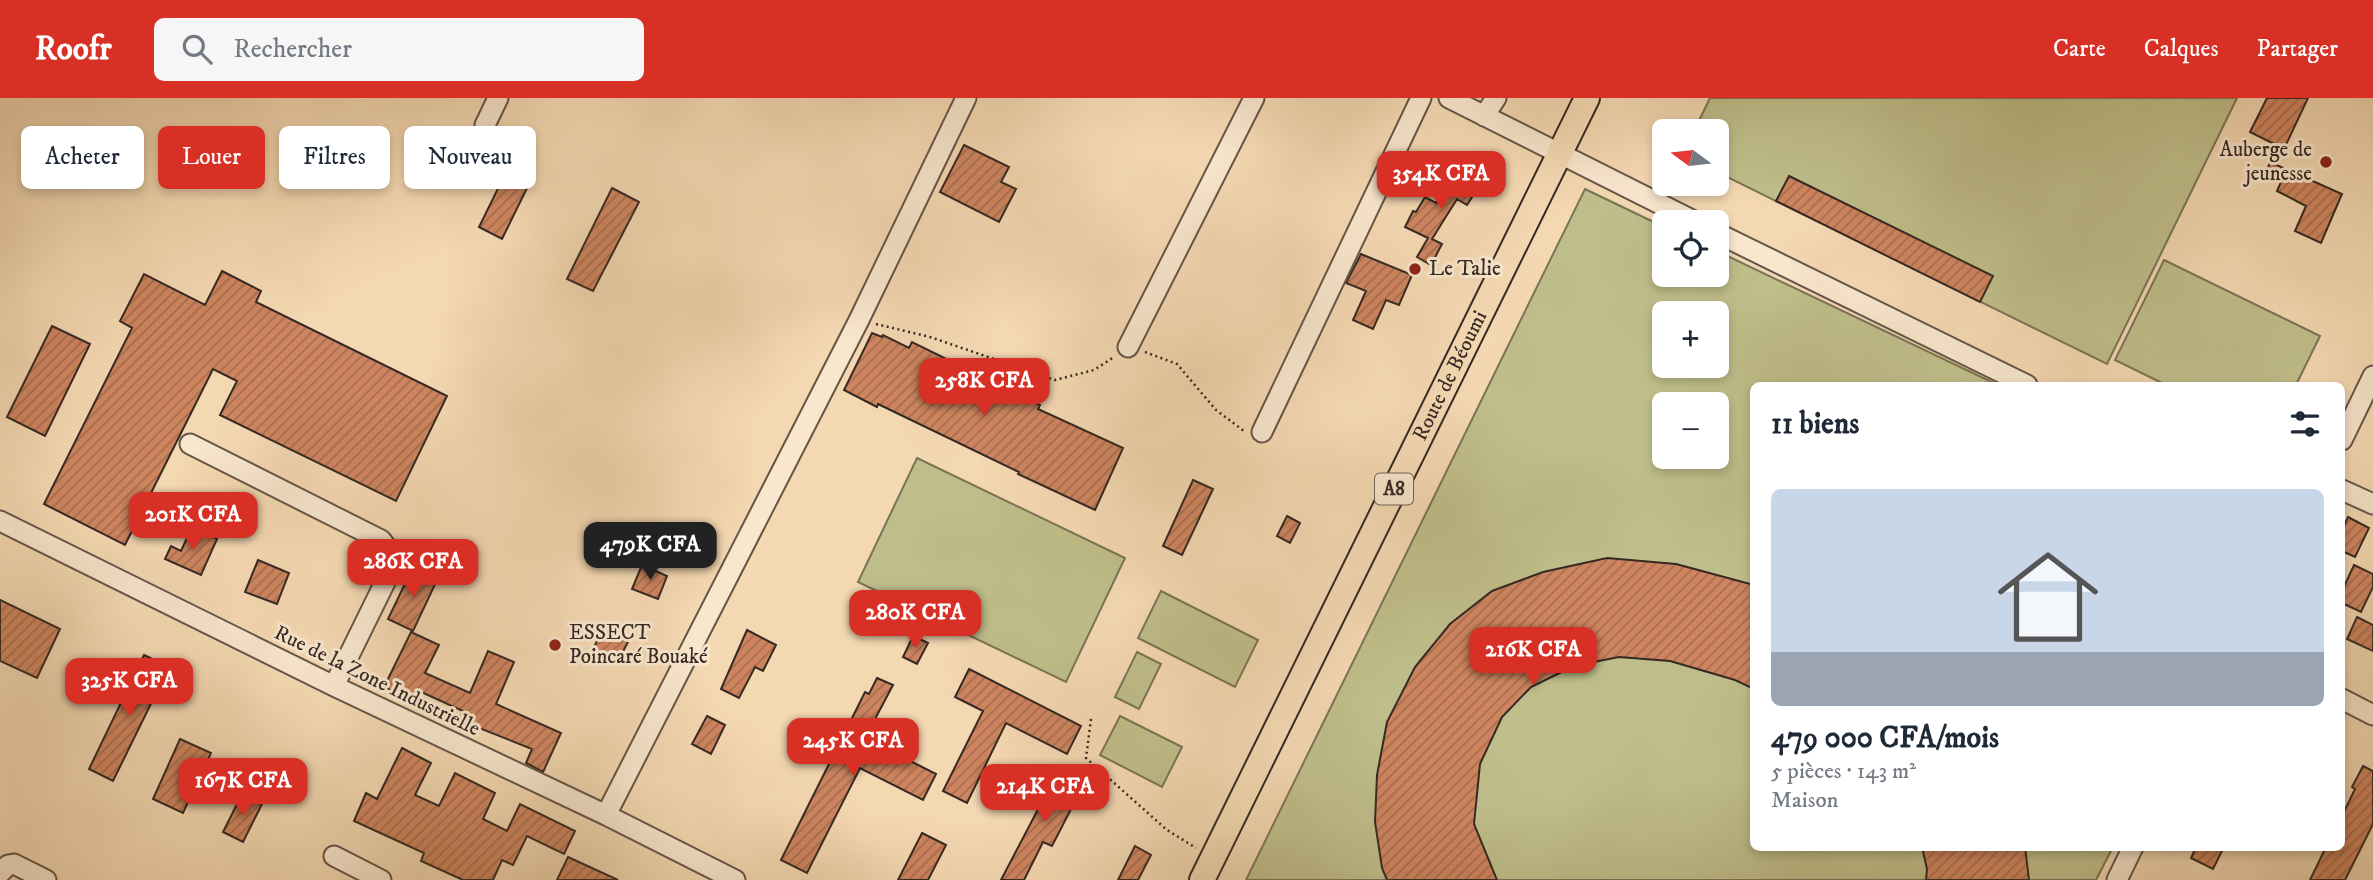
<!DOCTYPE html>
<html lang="fr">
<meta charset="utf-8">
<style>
:root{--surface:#fff;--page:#f6f6f7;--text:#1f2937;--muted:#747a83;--accent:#d93025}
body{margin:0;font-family:"IM FELL DW Pica",serif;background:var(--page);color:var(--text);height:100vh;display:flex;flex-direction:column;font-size:26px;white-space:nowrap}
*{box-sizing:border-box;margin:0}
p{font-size:23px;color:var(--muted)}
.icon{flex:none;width:38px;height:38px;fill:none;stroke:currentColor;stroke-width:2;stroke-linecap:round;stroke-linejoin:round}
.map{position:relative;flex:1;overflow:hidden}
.sheet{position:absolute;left:1750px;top:284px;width:595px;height:469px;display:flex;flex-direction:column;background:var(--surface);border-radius:10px;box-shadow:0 4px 10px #0003}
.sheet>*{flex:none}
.guide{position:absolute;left:21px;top:28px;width:665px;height:63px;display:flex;gap:14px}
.needle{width:46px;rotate:285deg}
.buttons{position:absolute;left:1652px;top:21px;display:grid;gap:14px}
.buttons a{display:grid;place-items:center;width:77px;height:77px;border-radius:10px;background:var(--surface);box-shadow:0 4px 10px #0003;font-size:35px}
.price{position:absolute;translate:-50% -60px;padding:0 16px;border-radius:14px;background:var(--accent);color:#fff;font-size:23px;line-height:46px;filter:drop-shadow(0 2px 4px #0008)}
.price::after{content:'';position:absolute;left:50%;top:42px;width:21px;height:16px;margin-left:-10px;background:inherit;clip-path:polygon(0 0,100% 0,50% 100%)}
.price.selected{background:#222;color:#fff}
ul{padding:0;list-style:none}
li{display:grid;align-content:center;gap:14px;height:371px;padding:0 21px}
li span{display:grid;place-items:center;height:217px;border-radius:10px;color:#555}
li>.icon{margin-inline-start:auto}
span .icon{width:126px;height:126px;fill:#fffc;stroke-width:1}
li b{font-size:30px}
h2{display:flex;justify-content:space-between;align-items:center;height:84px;padding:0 21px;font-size:30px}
.chip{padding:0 24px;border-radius:10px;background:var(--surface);box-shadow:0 4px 10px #0003;font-size:24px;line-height:63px}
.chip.selected{background:var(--accent);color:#fff}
header{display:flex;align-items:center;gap:42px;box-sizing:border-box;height:98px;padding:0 35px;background:var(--accent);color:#fff}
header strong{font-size:33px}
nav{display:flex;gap:38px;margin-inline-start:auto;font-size:24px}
.search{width:490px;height:63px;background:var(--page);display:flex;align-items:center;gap:18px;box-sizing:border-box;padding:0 24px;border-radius:10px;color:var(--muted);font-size:26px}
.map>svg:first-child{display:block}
</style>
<header>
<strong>Roofr</strong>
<div class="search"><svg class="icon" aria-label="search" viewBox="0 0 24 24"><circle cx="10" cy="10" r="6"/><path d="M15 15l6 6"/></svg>Rechercher</div>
<nav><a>Carte</a><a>Calques</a><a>Partager</a></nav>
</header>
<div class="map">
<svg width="2373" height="782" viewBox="0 0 2373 782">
<defs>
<pattern id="building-hatch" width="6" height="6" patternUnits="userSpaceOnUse" patternTransform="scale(1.75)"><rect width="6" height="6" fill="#ce855f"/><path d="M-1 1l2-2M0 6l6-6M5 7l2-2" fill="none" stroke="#a86d4e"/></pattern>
</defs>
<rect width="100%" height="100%" fill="#f4d8b2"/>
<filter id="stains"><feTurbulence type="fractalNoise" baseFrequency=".00286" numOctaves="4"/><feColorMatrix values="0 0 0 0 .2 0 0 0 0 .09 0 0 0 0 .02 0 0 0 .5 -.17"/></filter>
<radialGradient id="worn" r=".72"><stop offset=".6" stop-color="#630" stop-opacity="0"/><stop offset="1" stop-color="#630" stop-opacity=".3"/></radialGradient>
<path fill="#bfbe8a" stroke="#7a7456" stroke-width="2" fill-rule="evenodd" d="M1710,0H2237L2107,266L1717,74V33H1694Z
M1585,91L1664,129V177H1717V153L1998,287H1754V749H2113L2096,782H1246ZM1664,215H1717V268H1664ZM1664,306H1717V359H1664Z
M2164,162L2320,238L2296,287H2166L2115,262Z
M917,360L1125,460L1066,584L858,484Z
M1161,493L1258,542L1235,589L1138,540Z
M1137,554L1161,566L1139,611L1115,599Z
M1120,618L1182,649L1162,689L1100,657Z"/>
<path fill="url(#building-hatch)" stroke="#352923" stroke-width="2" d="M2267,0H2308L2284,51L2250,34Z
M964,47L1009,69L1001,84L1016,91L999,124L940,94Z
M2270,64L2342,96L2321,145L2295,133L2306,108L2277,93L2281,84L2265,78Z
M509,68L532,80L502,141L479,129Z
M1471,69L1482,75L1476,86L1479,88L1467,107L1457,101L1432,141L1442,146L1431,167L1417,159L1428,140L1405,129L1413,113L1416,114L1425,99L1436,105L1454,74L1464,80Z
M1789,78L1993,178L1980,204L1776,103Z
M612,90L639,104L593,193L567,181Z
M1361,156L1412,177L1399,207L1386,202L1373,231L1353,222L1366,193L1346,185Z
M222,173L261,193L256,204L447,298L396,403L220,317L237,283L213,271L125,447L44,406L132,230L120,223L144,176L205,207Z
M52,228L90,246L45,338L7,319Z
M872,235L882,239L883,237L909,250L912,244L1040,307L1038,311L1123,350L1095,412L1018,376L1019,374L878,306L877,309L844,292Z
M1193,382L1213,391L1182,457L1163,448Z
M1287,418L1300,425L1290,445L1277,438Z
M2348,419L2369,430L2355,459L2342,453V432Z
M192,429L217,441L201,477L165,461L171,448L181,453Z
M1607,460L1676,466L1754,487V591L1735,582L1670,563L1619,559L1574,568L1531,589L1502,619L1480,666L1474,726L1497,782H1387L1382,770L1375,724L1377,677L1387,624L1415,569L1450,526L1492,493L1543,474Z
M258,462L289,475L277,506L245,494Z
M642,467L667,478L658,501L632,491Z
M2354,467L2373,476V489L2361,514L2342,505V493Z
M413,469L438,480L413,533L388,521Z
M0,502L60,531L37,580L0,563Z
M2357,519L2373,527V553L2347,541Z
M603,531L628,544L617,565L606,559L602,566L589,559Z
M747,532L776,547L763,573L755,569L739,600L721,591Z
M411,534L439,547L425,575L470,595L488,553L514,564L496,606L561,635L543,674L526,665L532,651L459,622L463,613L417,592L412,603L384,589Z
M913,538L928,545L917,566L903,559Z
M144,557L169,569L113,683L89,671Z
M969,571L1081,628L1067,656L1006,625L967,705L943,693L983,613L955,599Z
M877,580L893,587L865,640L936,676L923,702L860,670L807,775L781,762L865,594L869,596Z
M707,618L725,627L711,656L692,646Z
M180,641L211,655L183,715L153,701Z
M402,650L431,665L415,697L439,708L455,675L495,695L483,721L507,733L520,706L575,733L564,756L527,738L513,767L502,762L493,782H463L421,763L424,755L354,723L366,695L377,701Z
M2363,668L2373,673V726L2345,782H2310L2326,749H2342V718L2355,691L2352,689Z
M1059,671L1085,684L1052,748L1043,744L1024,782H1001Z
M242,696L262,706L243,744L223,734Z
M922,735L946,747L928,782H898Z
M1135,748L1151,757L1138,782H1118Z
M1922,749H2025L2029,782H1926L1927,771Z
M2196,749H2224L2213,771L2191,760Z
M568,759L618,782H557Z"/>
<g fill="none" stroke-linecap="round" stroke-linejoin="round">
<g stroke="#655547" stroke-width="23">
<path id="minor" d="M1449,0L1696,124
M1484,18L1496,0
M485,27L498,0
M1717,135L2027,287
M1128,249L1254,0
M1262,334L1421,0
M2342,342L2373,278
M190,346L381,442L391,455L392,470L334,588
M2342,392L2373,406
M0,423L334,588L606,717L735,782
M2342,601L2373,617
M606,717L859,222L966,0
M334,758L381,782
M0,775L8,767L14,766L46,782
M2117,782L2133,749"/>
</g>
<g stroke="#352923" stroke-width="28">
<g id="major">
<path id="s1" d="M1202,782L1587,0"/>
</g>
</g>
<path stroke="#352923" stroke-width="2.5" stroke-dasharray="2 3.5" stroke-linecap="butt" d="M876,226L930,239L1055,282L1094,272L1114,259
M1145,254L1177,266L1216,312L1244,333
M1091,621L1086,660L1167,732L1196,750"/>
<use href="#minor" stroke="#f8e6cd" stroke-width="19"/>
<use href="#major" stroke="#f4d8b2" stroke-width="24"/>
</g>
<g fill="#8f2418" stroke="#f8e6cd" stroke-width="2.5">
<circle cx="2326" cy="64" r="7"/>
<circle cx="1415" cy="171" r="7"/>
<circle cx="555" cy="547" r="7"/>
</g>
<g text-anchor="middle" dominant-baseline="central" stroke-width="6" stroke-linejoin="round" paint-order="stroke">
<rect fill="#f8e6cd" stroke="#706256" stroke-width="2" x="1375" y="375.5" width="38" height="31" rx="5"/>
<g font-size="19" font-weight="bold" fill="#352923">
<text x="1394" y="391">A8</text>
</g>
<g font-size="21" fill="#352923" stroke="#f8e6cd" text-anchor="start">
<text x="2312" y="52" text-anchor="end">Auberge de<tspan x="2312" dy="24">jeunesse</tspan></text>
<text x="1429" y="171">Le Talie</text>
<text x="569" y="535">ESSECT<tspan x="569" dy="24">Poincaré Bouaké</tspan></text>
</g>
<g font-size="21" fill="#352923" stroke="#f8e6cd">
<text stroke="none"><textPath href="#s1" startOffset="562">Route de Béoumi</textPath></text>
<text transform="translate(377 583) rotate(26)">Rue de la Zone Industrielle</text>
</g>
</g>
<rect width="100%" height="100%" filter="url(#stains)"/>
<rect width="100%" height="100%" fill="url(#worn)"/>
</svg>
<div class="buttons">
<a><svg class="needle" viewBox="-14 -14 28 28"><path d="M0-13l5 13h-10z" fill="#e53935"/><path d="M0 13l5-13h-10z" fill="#747a83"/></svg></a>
<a><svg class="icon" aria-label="locate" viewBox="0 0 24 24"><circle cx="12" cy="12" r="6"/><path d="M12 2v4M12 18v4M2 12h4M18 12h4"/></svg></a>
<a>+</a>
<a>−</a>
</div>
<b class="price" style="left:1441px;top:113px">354K CFA</b>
<b class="price" style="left:984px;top:320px">258K CFA</b>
<b class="price" style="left:193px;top:454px">201K CFA</b>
<b class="price selected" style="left:650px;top:484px">479K CFA</b>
<b class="price" style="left:413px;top:501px">286K CFA</b>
<b class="price" style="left:915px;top:552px">280K CFA</b>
<b class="price" style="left:1533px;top:589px">216K CFA</b>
<b class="price" style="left:129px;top:620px">325K CFA</b>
<b class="price" style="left:853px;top:680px">245K CFA</b>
<b class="price" style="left:243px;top:720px">167K CFA</b>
<b class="price" style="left:1045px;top:726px">214K CFA</b>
<div class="guide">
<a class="chip">Acheter</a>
<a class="chip selected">Louer</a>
<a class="chip">Filtres</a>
<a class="chip">Nouveau</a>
</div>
<section class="sheet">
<h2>11 biens<svg class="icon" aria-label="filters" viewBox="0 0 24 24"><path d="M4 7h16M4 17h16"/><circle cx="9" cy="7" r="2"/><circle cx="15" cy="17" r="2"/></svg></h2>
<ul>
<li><span style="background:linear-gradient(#c9d6e8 75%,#9aa5b1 0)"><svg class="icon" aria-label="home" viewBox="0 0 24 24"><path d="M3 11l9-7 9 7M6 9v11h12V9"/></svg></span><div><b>479 000 CFA/mois</b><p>5 pièces · 143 m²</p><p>Maison</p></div></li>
</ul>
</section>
</div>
